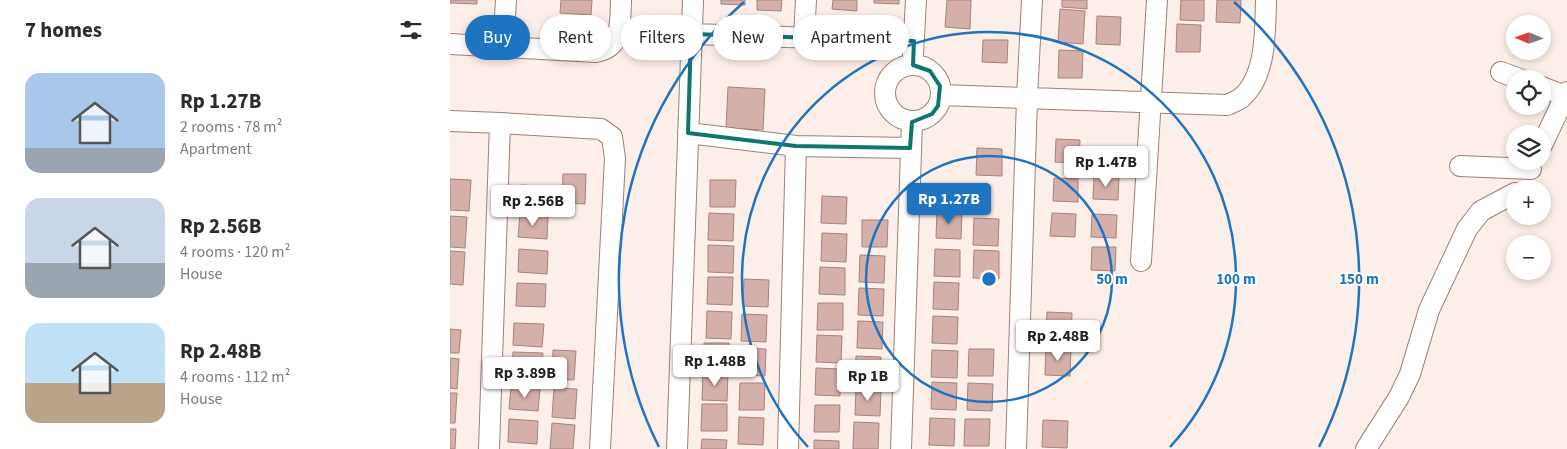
<!DOCTYPE html>
<meta charset="utf-8">
<style>
:root{--surface:#fff;--page:#f7f7f7;--text:#2b2b33;--muted:#7c7c81;--accent:#1f74c2}
body{margin:0;font-family:"Source Sans 3",sans-serif;background:var(--page);color:var(--text);height:100vh;display:flex;flex-direction:column;font-size:19px;white-space:nowrap}
*{box-sizing:border-box;margin:0}
p{font-size:16px;color:var(--muted)}
.icon{flex:none;width:28px;height:28px;fill:none;stroke:currentColor;stroke-width:2;stroke-linecap:round;stroke-linejoin:round}
.map{position:relative;flex:1;overflow:hidden}
.details{display:flex;flex-direction:column;background:var(--surface);width:450px}
.details>*{flex:none}
.banner{position:absolute;left:15px;top:15px;width:475px;height:45px;display:flex;gap:10px}
.needle{width:32px;rotate:272deg}
.buttons{position:absolute;left:1056px;top:15px;display:grid;gap:10px}
.buttons a{display:grid;place-items:center;width:45px;height:45px;border-radius:50%;background:var(--surface);box-shadow:0 2px 8px #0003;font-size:25px}
.price{position:absolute;translate:-50% -42px;padding:0 11px;border-radius:5px;background:#fff;color:#222;font-size:16px;line-height:32px;filter:drop-shadow(0 1px 2px #0008)}
.price::after{content:'';position:absolute;left:50%;top:30px;width:15px;height:11px;margin-left:-8px;background:inherit;clip-path:polygon(0 0,100% 0,50% 100%)}
.price.active{background:var(--accent);color:#fff}
ul{padding:0;list-style:none}
li{display:flex;align-items:center;gap:15px;height:125px;padding:0 25px}
li span{display:grid;place-items:center;flex:none;width:140px;height:100px;border-radius:15px;color:#555}
li>.icon{margin-inline-start:auto}
span .icon{width:60px;height:60px;fill:#fffc;stroke-width:1}
li b{font-size:21px}
h2{display:flex;justify-content:space-between;align-items:center;height:60px;padding:0 25px;font-size:21px}
.chip{padding:0 18px;border-radius:22px;background:var(--surface);box-shadow:0 2px 8px #0003;font-size:18px;line-height:45px}
.chip.active{background:var(--accent);color:#fff}
main{display:flex;flex:1;min-height:0}
.map>svg:first-child{display:block}
</style>
<main>
<section class="details">
<h2>7 homes<svg class="icon" aria-label="filters" viewBox="0 0 24 24"><path d="M4 7h16M4 17h16"/><circle cx="9" cy="7" r="2"/><circle cx="15" cy="17" r="2"/></svg></h2>
<ul>
<li><span style="background:linear-gradient(#a9c7e8 75%,#9aa5b1 0)"><svg class="icon" aria-label="home" viewBox="0 0 24 24"><path d="M3 11l9-7 9 7M6 9v11h12V9"/></svg></span><div><b>Rp 1.27B</b><p>2 rooms · 78 m²</p><p>Apartment</p></div></li>
<li><span style="background:linear-gradient(#c9d6e8 65%,#9aa5b1 0)"><svg class="icon" aria-label="home" viewBox="0 0 24 24"><path d="M3 11l9-7 9 7M6 9v11h12V9"/></svg></span><div><b>Rp 2.56B</b><p>4 rooms · 120 m²</p><p>House</p></div></li>
<li><span style="background:linear-gradient(#bfe0f5 60%,#b9a48a 0)"><svg class="icon" aria-label="home" viewBox="0 0 24 24"><path d="M3 11l9-7 9 7M6 9v11h12V9"/></svg></span><div><b>Rp 2.48B</b><p>4 rooms · 112 m²</p><p>House</p></div></li>
</ul>
</section>
<div class="map">
<svg width="1117" height="449" viewBox="0 0 1117 449">
<rect width="100%" height="100%" fill="#fceee8"/>
<path fill="#d5b0aa" stroke="#a5827c" d="M0,0H27V4L0,3Z
M111,0H142L141,15L110,13Z
M271,0H295V5L271,4Z
M307,0H332L331,11L307,10Z
M383,0H407V11L382,9Z
M424,0H449V4L424,3Z
M497,0H521L520,29L495,27Z
M612,0H637V9L612,7Z
M731,0H754V21L730,20Z
M767,0H791L790,23L766,22Z
M610,9L635,11L633,44L608,42Z
M647,16L671,17L670,45L646,44Z
M727,24L751,25L750,52H726Z
M533,40H558L557,63L532,62Z
M609,50L633,51L632,78H608Z
M278,87L315,89L313,130L276,128Z
M606,139L630,140L629,163L605,162Z
M527,148L552,149V176L526,175Z
M113,174H136L135,204L112,203Z
M644,176L669,177L668,200L643,199Z
M604,178L628,179V202L603,201Z
M0,179L21,180L19,211L0,210Z
M260,180H286L285,207H260Z
M71,185L101,187L99,210L70,208Z
M372,196L397,197L396,224L371,223Z
M487,211L512,212L511,239L486,238Z
M259,213L284,214L283,241L258,240Z
M602,213L626,214L625,237L600,236Z
M70,214L98,216L97,239L68,237Z
M642,214L667,215L666,238L641,237Z
M0,216L17,217L15,248L0,247Z
M524,218L549,219L548,246L523,245Z
M412,220H438L437,247H412Z
M372,233L397,234L396,262L371,261Z
M258,245L284,246L283,273L258,272Z
M642,247H666L665,271L641,270Z
M69,249L98,251L97,274L68,272Z
M485,249L510,250V277L484,276Z
M524,250L549,251V279L523,278Z
M0,251L15,252L13,285L0,284Z
M410,255L435,256L434,283L409,282Z
M370,267L395,268V295L369,294Z
M258,277H283L282,305L257,304Z
M294,279L319,280L318,307L293,306Z
M484,282L509,283L508,310L483,309Z
M67,283L96,284L95,307L66,306Z
M409,288L434,289L433,316L408,315Z
M368,303H393V330H367Z
M257,311L282,312L281,339L256,338Z
M597,312L622,313L621,340L596,339Z
M292,314L317,315L316,342L291,341Z
M483,316L508,317L507,344L482,343Z
M408,321L433,322L432,349L407,348Z
M64,323L94,324L92,347L63,345Z
M0,329L11,330L9,353H0Z
M367,335L392,336L391,363L366,362Z
M254,343H279L278,370H253Z
M596,347L621,348L620,376L595,375Z
M291,348L316,349L315,376L290,375Z
M519,349H544L543,376H518Z
M103,350L126,351L124,380L102,379Z
M482,350L508,351L507,378L481,377Z
M63,352L93,353L91,376L62,375Z
M406,356L431,357L430,384L405,383Z
M0,358L9,359L7,389L0,388Z
M366,368L391,369L390,396L365,395Z
M253,373L278,374L277,401L252,400Z
M482,382L507,383L506,410L481,409Z
M290,383H315L314,410H289Z
M518,383L543,384L542,411L517,410Z
M61,387L90,388L88,411L59,409Z
M104,388L127,389L125,419L102,417Z
M406,388L431,389L430,416L405,415Z
M0,393H7L5,423H0Z
M252,404H277V431H251Z
M365,405H390L389,432H364Z
M289,417L314,418L313,445L288,444Z
M480,418L505,419L504,446L479,445Z
M59,419L88,421L87,444L58,442Z
M515,419H540L539,446H514Z
M593,420L618,421L617,448L592,447Z
M404,422L429,423L428,449H403Z
M102,423L125,425L123,449H100Z
M0,429H6L5,449H0Z
M252,439L277,440L276,449H251Z
M364,440L389,441V449H364Z"/>
<g fill="none" stroke-linecap="round" stroke-linejoin="round">
<g stroke="#a08073" stroke-width="22">
<path id="minor" d="M241,34L464,41
M354,37L356,0
M0,44L146,52C173,47 170,22 171,0
M53,47L56,0
M463,55L466,0
M435 93a28 28 0 1 1 56 0a28 28 0 1 1-56 0Z
M1051,72L1070,79
M1092,87L1115,96
M491,95L777,105C781,103 787,101 791,98C817,76 815,30 816,0
M0,121L50,123
M238,133L346,146L460,148
M1092,145L1117,92
M1010,166L1081,169
M691,261L707,0
M39,449L50,123L151,129L162,137L165,158L150,449
M227,449L243,0
M338,449L346,146
M451,449L462,122
M566,449L577,98L582,0
M916,449L949,397L960,374L979,310L1017,229L1031,211L1065,193"/>
</g>
<use href="#minor" stroke="#fff" stroke-width="20"/>
</g>
<path fill="none" stroke="#0f766e" stroke-width="4" stroke-linejoin="round" d="M241,34L464,41L463,65L480,71L490,86L488,106L482,114L462,122L460,148L346,146L238,133Z"/>
<g fill="none" stroke="#1f74c2" stroke-width="2.5">
<circle cx="539" cy="279" r="123"/>
<path d="M358 447A247 247 0 1 1 720 447"/>
<path d="M209 447A370 370 0 0 1 294 2M784 2A370 370 0 0 1 869 447"/>
</g>
<circle cx="539" cy="279" r="8" fill="#1f74c2" stroke="#fefefe" stroke-width="2.5"/>
<g font-size="15" text-anchor="middle" font-weight="bold" fill="#1f74c2" stroke="#fefefe" stroke-width="4" stroke-linejoin="round" paint-order="stroke">
<text x="662" y="284">50 m</text>
<text x="786" y="284">100 m</text>
<text x="909" y="284">150 m</text>
</g>
</svg>
<div class="buttons">
<a><svg class="needle" viewBox="-14 -14 28 28"><path d="M0-13l5 13h-10z" fill="#e53935"/><path d="M0 13l5-13h-10z" fill="#7c7c81"/></svg></a>
<a><svg class="icon" aria-label="locate" viewBox="0 0 24 24"><circle cx="12" cy="12" r="6"/><path d="M12 2v4M12 18v4M2 12h4M18 12h4"/></svg></a>
<a><svg class="icon" aria-label="layers" viewBox="0 0 24 24"><path d="M12 4l9 5-9 5-9-5zM3 14l9 5 9-5"/></svg></a>
<a>+</a>
<a>−</a>
</div>
<b class="price" style="left:656px;top:188px">Rp 1.47B</b>
<b class="price active" style="left:499px;top:225px">Rp 1.27B</b>
<b class="price" style="left:83px;top:227px">Rp 2.56B</b>
<b class="price" style="left:608px;top:362px">Rp 2.48B</b>
<b class="price" style="left:265px;top:387px">Rp 1.48B</b>
<b class="price" style="left:75px;top:399px">Rp 3.89B</b>
<b class="price" style="left:418px;top:402px">Rp 1B</b>
<div class="banner">
<a class="chip active">Buy</a>
<a class="chip">Rent</a>
<a class="chip">Filters</a>
<a class="chip">New</a>
<a class="chip">Apartment</a>
</div>
</div>
</main>
